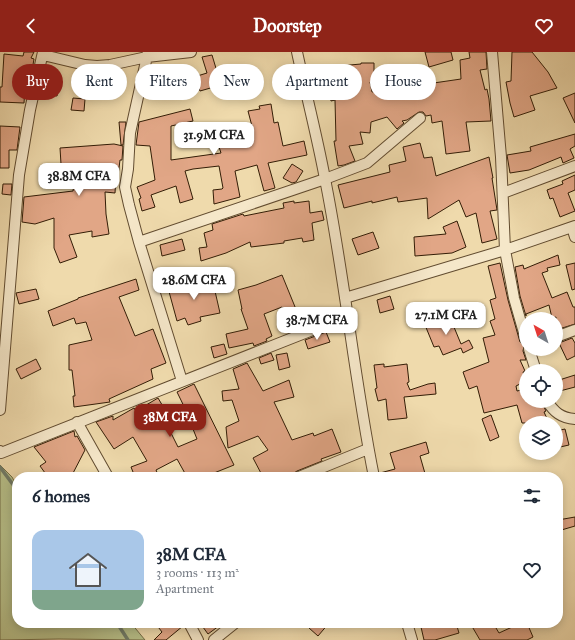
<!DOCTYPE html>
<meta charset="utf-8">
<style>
:root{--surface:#fff;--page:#f2f2f3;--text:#1f2937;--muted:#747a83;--accent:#8f2418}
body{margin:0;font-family:"IM FELL Great Primer",serif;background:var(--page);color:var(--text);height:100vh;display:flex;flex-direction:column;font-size:15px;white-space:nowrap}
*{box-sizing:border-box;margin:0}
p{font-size:13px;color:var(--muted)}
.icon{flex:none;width:22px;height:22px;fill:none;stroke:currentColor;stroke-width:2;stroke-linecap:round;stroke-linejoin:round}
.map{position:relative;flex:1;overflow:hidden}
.side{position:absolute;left:12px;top:420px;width:551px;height:156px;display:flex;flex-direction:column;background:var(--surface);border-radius:16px;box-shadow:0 2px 10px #0003}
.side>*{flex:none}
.guide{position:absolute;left:12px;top:12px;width:551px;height:36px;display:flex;gap:8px}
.needle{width:26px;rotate:321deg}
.tools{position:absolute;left:519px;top:260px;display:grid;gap:8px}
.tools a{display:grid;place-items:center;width:44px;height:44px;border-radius:50%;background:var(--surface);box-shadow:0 2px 10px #0003;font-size:20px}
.price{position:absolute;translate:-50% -34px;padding:0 9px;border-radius:8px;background:#fff;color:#222;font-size:13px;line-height:26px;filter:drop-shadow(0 1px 2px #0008)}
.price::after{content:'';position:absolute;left:50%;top:24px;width:12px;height:9px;margin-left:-6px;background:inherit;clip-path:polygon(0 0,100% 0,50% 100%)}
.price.on{background:var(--accent);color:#fff}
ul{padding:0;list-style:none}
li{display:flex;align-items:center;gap:12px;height:100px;padding:0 20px}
li span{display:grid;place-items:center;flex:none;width:112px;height:80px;border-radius:12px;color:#555}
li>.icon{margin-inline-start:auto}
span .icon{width:48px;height:48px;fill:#fffc;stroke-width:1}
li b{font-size:17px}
h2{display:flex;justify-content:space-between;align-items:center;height:48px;padding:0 20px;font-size:17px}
.tag{padding:0 14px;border-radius:18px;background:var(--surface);box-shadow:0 2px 10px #0003;font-size:14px;line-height:36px}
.tag.on{background:var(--accent);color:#fff}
header{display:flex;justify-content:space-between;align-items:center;height:52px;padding:0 20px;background:var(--accent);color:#fff;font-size:18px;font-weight:700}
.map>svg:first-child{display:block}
</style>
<header><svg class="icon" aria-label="back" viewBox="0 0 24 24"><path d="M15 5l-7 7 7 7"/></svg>Doorstep<svg class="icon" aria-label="heart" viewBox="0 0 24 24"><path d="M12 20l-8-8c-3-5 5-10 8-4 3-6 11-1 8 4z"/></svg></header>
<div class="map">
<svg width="575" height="588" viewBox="0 0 575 588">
<rect width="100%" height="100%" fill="#efdaac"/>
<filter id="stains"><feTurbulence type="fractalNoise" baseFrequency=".005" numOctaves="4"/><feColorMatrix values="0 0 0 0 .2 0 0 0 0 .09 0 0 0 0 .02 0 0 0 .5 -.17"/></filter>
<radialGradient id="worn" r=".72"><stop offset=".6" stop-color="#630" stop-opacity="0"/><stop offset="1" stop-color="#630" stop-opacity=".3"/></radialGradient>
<path fill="#b7c08a" stroke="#756e48" d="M0,413L12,425L17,434V571H131L145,588L59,587L0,588Z"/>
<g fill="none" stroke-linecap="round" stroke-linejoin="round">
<path stroke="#717c68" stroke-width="3.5" d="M0,415L17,438
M117,571L128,588"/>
</g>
<path fill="#e1a686" stroke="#331d06" d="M24,0H34L31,6L34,7L29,35H25L24,51L0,50V35H2L4,2L23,4Z
M425,0H451L453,8L429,15Z
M469,0H486L487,17L480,18L485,38L487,37L489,47L491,69L466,70L470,99L446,102L442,69L432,71L431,63L426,64L423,60H419L407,68L402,69L404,71L397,77L387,65L371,70L370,81L360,80L363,92L349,94L355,109L344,113L338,114L334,89H336L335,48L331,49L328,31H329L328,15L361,12V11H374V29L370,30L372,40L461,27L460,8L470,6Z
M512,0H532L548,20L557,36L530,44L535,58L514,65L510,51L506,30L511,29Z
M212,3L221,33L200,39L198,34L183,37L181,29L207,21L202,5Z
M152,14H160V31H150Z
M47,31L59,33L57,44L45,42Z
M575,41V71L563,46Z
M73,46L85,47L84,59L71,58Z
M271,52L274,71L278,70L283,94L304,89L307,103L268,111L275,136L264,139L257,113L235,119L240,145L214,152L213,138L222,137L223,136L219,114L193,117L185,119L193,147L180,151L176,134L151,143L155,155L142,159L139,147L141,146L137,135L155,128L150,94L136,93L139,70L190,57L193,69L171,74V108L221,101L219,95L222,94L220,84L253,78L248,59L260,57L259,54Z
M119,70H126L123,93H121Z
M0,74L20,75L17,98H9V116H0Z
M575,82V94L570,97L574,106L563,111L561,105L529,118L510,121L507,103L531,99L530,95Z
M420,91L424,106L432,105L436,124L489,105L493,126H492L497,158L490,159L497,187L482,191L476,161L466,165L459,148L428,167L427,146L398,150L397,145L372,151V149L344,156L338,133L390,120L389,113L406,109L403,95Z
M114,92L123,94L122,108H120L118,124L116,123L115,141L105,140L106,162L109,182L92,185V179L69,183L77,205L60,211L54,196V166L35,172L22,170L24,145L73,139L77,112H61L60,96Z
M292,112L303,119L296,130L292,131L283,126Z
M575,123V138L568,141L575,159L560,165L553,146L550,147L547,138L563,132L562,129Z
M3,132H12L11,143L2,142Z
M294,149V151L309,149L310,161L322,159L324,168L312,171L314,188L303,190L302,186L284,189V191L251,195L250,190L226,201L201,209L199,196L207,195L204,181L213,178L212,172L243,162L244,164L284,156L283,151Z
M457,169L466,195L452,201L415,204L414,185L446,182L443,175Z
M373,180L379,196L358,203L352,187Z
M182,187L185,198L162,204L160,193Z
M558,203L560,213L547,216L548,219L542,221L552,246L567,240L573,255H575V272L556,278V265L552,266L549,253L526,262V264L520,244L515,215L523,213L524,217Z
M500,211L508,248L520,290L524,294L523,299L526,308H520L525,319L523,320L526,329L516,334L517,339L526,337V349H541L546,359L544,360L549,371H522L517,353L484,361L477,334L469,337L463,320L489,310L483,286L495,283L490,269L495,267L490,248L496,246L488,214Z
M575,211V237L572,238L566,213Z
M282,223L302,272L289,277L282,255L264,262L272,284L266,287L267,289L254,294L253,291L229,296L226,282L248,277L241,257H242L238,238L256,233Z
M212,226L220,261L200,265L201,269L188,273L185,266L177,269L168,236L184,231L185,233Z
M136,227L139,238L119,245L135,284L153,277L166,311L151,317L153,327L109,347L110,350L74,355L73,344H75L72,318H69V293L92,288L86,270L76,272L74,266L53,274L48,259L78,247V246Z
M36,237L39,247L19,252L16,241Z
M390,244L394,257L380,261L377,248Z
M449,263L461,292L469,288L473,296L463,301L461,296L443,303L439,294L434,295L425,273Z
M326,280L330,290L308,297L305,288Z
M572,286L575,291V304L567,308L559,291Z
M224,292L227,302L214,306L211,295Z
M271,301L274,308L261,312L259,306Z
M287,301L290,315L279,318L276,303Z
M36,307L41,317L21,327L16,317Z
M247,311L263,339L289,328L294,345L274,350L292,388L313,381L314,384L332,377L341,400L321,407L322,409L297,419L294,421L293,425H263L253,406L268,398L258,384L228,396L226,375L239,369L232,348L223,349L222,339L239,337L233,317Z
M384,312V315L407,312L409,330L407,331L410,338L428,332L435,331L436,342L404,345L407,366L388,368L386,347L378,349L375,337L377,336L374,313Z
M575,323V335L556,340V329Z
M194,332L234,413L214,421L216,425H187L177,407L156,418L159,425H135L131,415L147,409L133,385L114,397L96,370L113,364V368L134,356L136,359L158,346L171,368L166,371L178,395L197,387L193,377H195L177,340Z
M491,363L499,385L490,389L482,367Z
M565,377L569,393L560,395L556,379Z
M74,379L75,385L77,384L85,398L71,425H48L40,414L46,410L34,395Z
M426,390L429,401L420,404L426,425H380V421L395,417L390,401Z
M575,465V474L558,479V468Z
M155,571H183V574L166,588H154L162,580Z
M200,571H223L208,582Z
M314,571H329L318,584L309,576Z
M435,571L436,573L445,571H456L459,581L435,588H424L421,575Z
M470,571H493L499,581L521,571H527L533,585L527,588H480Z"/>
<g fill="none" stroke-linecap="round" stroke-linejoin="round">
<g stroke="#624c30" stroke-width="12">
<path id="minor" d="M148,0L130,81L128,117L125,135L129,153L139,190L182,329
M297,0C306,42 317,84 325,127C345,226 354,326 374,425
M492,0L501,105L505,198L514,246L526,288
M43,3L85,13L97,14L110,13L147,5L191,0
M503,141L575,114
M572,175L575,185
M139,190L325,127L367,111L420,66
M345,246L505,198L575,174
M556,285L575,278
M529,297L536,319
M547,349C554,360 561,366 575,367
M0,358L19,123L30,58L43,0
M77,370L108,425
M0,399L1,401L348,264
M299,425L368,397
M189,571L198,588
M407,571L412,588
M214,588L235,571"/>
</g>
<use href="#minor" stroke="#f5e7c9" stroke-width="10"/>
</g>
<rect width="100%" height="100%" filter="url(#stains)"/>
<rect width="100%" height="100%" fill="url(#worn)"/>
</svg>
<div class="tools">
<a><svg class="needle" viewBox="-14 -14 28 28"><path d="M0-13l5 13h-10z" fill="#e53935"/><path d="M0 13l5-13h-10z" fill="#747a83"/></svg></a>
<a><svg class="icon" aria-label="locate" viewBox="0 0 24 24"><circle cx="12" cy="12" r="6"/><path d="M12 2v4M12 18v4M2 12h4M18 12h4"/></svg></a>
<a><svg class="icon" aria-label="layers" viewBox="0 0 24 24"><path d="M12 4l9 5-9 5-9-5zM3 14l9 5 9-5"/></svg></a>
</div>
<b class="price" style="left:214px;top:104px">31.9M CFA</b>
<b class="price" style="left:79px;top:145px">38.8M CFA</b>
<b class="price" style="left:194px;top:249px">28.6M CFA</b>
<b class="price" style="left:446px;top:284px">27.1M CFA</b>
<b class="price" style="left:317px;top:289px">38.7M CFA</b>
<b class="price on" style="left:170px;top:386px">38M CFA</b>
<div class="guide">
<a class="tag on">Buy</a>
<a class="tag">Rent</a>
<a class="tag">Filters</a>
<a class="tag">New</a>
<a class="tag">Apartment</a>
<a class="tag">House</a>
</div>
<section class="side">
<h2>6 homes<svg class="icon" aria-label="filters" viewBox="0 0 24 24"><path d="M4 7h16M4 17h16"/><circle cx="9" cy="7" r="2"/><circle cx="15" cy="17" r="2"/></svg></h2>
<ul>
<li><span style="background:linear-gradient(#a9c7e8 75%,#7fa58c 0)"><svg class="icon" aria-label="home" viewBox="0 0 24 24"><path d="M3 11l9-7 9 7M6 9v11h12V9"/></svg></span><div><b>38M CFA</b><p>3 rooms · 113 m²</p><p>Apartment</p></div><svg class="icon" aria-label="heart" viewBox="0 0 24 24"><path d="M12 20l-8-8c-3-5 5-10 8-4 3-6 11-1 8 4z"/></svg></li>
</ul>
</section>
</div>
